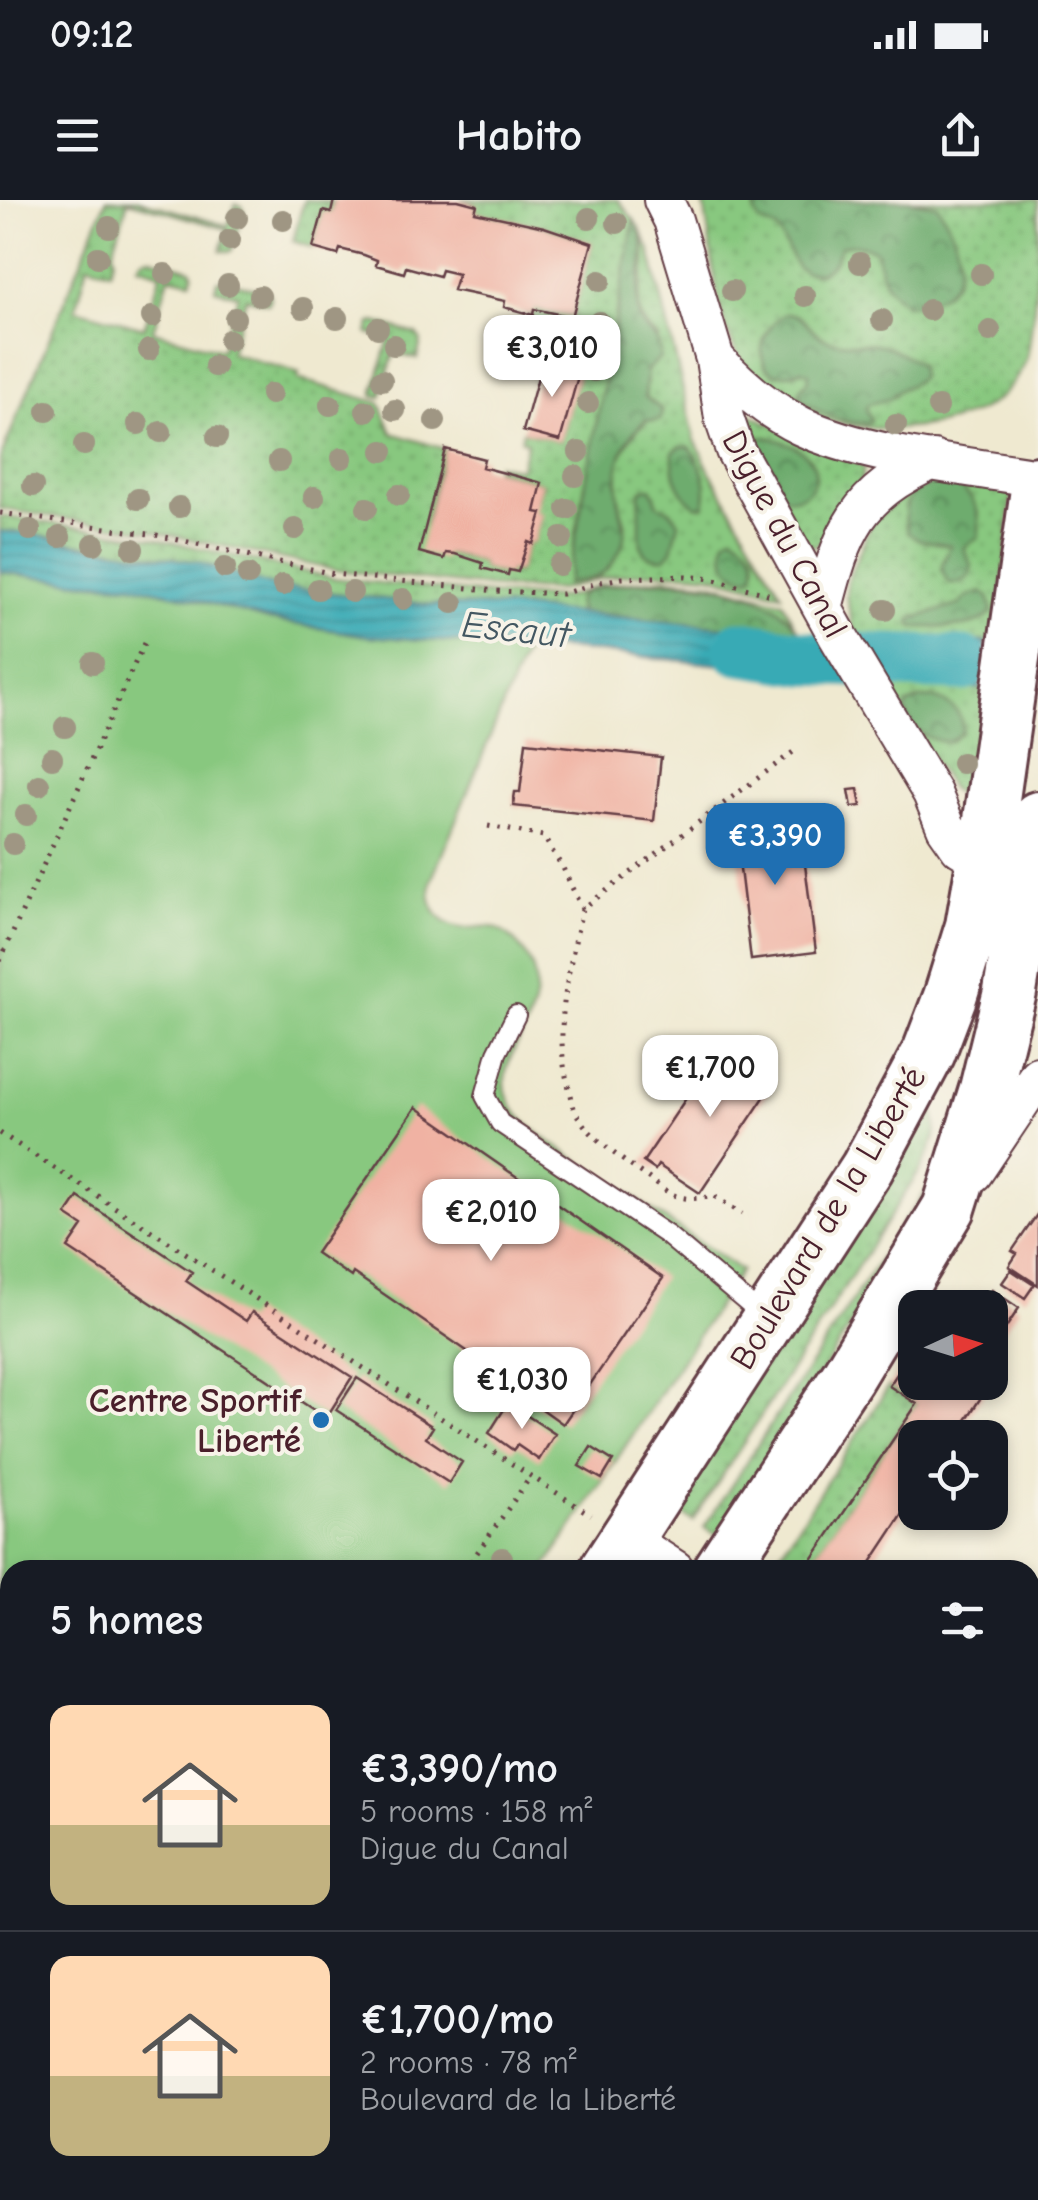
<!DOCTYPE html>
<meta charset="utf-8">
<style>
:root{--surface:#171b24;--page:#242831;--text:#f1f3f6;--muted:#9ea1a6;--line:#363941;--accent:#1f6fb2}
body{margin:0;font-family:"Comic Neue",sans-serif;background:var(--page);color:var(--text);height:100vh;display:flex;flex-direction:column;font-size:38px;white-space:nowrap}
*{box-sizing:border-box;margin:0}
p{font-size:32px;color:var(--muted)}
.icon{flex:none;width:55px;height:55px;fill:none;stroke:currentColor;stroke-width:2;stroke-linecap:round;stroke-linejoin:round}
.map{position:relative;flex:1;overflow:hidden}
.panel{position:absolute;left:0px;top:1360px;width:1040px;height:640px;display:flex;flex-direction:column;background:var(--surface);border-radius:30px 30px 0 0;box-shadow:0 5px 15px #0003}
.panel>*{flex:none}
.needle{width:65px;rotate:86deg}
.controls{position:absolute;left:898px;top:1090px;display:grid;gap:20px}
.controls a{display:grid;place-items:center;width:110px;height:110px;border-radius:20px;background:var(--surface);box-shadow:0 5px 15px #0003;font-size:50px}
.price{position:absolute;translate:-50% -85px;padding:0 22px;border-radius:20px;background:#fff;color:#222;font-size:32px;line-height:65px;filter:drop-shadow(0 2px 5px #0008)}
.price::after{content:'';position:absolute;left:50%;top:60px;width:30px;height:22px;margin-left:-15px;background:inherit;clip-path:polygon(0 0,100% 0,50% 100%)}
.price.selected{background:var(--accent);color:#fff}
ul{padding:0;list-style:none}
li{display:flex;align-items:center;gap:30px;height:250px;padding:0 50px}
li+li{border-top:2px solid var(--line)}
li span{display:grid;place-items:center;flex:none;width:280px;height:200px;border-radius:20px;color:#555}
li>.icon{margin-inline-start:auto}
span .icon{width:120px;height:120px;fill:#fffc;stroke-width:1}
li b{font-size:42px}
h2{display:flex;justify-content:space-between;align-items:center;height:120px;padding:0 50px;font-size:42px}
.status{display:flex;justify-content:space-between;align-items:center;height:70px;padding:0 50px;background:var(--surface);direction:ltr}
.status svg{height:28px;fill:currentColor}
header{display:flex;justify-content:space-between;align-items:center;height:130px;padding:0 50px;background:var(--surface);font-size:45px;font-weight:700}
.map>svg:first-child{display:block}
</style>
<div class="status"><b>09:12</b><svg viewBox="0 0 49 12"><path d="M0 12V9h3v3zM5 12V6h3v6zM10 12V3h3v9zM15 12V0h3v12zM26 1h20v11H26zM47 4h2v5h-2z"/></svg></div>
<header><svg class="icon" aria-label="menu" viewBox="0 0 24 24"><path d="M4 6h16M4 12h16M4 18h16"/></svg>Habito<svg class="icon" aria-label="share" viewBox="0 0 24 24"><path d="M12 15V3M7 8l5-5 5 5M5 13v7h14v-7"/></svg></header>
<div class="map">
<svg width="1038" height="2000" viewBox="0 0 1038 2000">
<defs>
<pattern id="grass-dots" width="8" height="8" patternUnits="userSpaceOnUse" patternTransform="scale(2.5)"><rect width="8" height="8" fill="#88c87f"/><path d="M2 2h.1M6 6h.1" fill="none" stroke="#77ab6e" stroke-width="1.8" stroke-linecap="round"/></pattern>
<pattern id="forest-crowns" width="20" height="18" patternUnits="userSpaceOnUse" patternTransform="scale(2.5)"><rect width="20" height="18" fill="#6eac6e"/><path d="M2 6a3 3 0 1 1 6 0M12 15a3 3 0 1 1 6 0" fill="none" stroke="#5c8b5b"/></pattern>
<pattern id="water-rules" width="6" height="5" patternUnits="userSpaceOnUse" patternTransform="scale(2.5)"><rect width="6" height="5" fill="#39aab5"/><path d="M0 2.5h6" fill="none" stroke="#328a93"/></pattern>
</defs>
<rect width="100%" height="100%" fill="#f7f3e8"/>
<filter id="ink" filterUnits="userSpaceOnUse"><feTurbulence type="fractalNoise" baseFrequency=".01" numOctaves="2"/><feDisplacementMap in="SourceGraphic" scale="20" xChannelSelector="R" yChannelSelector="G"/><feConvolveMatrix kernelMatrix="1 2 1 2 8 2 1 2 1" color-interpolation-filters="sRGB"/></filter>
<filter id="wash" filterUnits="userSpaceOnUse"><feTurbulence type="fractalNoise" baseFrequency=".0048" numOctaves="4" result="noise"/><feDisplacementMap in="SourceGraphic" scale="40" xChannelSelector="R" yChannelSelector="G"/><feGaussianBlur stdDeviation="2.25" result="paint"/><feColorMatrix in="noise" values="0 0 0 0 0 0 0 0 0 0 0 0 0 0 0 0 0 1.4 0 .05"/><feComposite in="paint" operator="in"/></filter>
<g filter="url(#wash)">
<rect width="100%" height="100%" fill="#efe9d0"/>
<path fill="url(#grass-dots)" stroke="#697455" stroke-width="2.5" d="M106,0H138L228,26L235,4L242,6L244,10L232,51H221L227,29L128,1L113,51L114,58L110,71L88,64L76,109L144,128L161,73L138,66L141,60L149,57L191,69L193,74L191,81L169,76L153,131L221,150L238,95L215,89L217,81L223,79L268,92L270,98L268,103L246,98L230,153L299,173L298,179L380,203L392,233L445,249L426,322L446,353L483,363L482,368L507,375L509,370L518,372L528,342L533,343L542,314L535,312L542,283L495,269L497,264L520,269L527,242L521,240L523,231L560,241L580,170L543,159L546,148L527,113L534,109L572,117L592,43L544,27L475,12L476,5L460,0H618L634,20L567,383L598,376C603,367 623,337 625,328C626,322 621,311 620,305C613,270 620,243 647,220L654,221L661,209L645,197L647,170L658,138C621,111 650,80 644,44C644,38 641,33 639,27L650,50L695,240L710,272L782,394L711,375L686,373L653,372L621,375L599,379L561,390L498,388L335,370L156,332L0,309V259Z
M304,0L333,2L331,13L323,12L313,48L293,41Z
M703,0H1038C1038,44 1038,87 1031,130C1030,139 1029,151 1026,160C1020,175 1007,193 994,202C946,235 852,237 802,210C791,204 781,195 771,187C763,182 753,176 747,169C711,121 715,55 703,0Z
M375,122L416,134L421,141L417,159L394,153L381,197L373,195L389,139L368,133L371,123Z
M749,214L861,265L864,268L861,281L824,341L814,346H807L749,240L744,219Z
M947,279L1012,292L997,442L855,436L846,397L847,381L872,322L904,295Z
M0,316L155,338L333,378L497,395L562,397L571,396L600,385L666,378L711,382L783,402L794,422C747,385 691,378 633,383C623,384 610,384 602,387C593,390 585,401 578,406L579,413L426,404L272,386L198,362L83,345L31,333L0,331Z
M885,485L990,489L972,596L958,595L950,588Z
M927,891C943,927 937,939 919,972L693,1321L668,1304Z
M929,987L920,1013L720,1337L704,1327L903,1023Z
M889,1186L917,1204L805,1370H769Z"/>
<path fill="url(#forest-crowns)" stroke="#5c664c" stroke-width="2.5" d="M756,0H906L937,5C967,48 974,99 908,105C888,93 879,76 877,52C865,45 854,43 841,46L835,60L828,68L819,73L806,72L797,67L777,29L759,22L755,12Z
M634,20C656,51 632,82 639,116C644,137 661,130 660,158L647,170L645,197L661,209L662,213L661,219L654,221L646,220C626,237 618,256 617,282C616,312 635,331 615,359C611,365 605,373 598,376C590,380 577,381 567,384Z
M787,113C809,116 809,133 826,139C842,145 858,142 875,144C891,146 906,155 919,165L921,176C909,191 902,183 890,199L868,204L866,209L871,220L869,223C845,224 818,214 800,198V189L808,181L809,173L801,170C752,191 751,131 787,113Z
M766,237C776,240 788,242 797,248C834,269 808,308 782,295L772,268L758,254L757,241L760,238Z
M681,246L690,247C701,263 711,288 703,306H696C678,293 672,274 673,252Z
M947,279C972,291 983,309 978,338L968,344L964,349L972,366L969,377L959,383H949C935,364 946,363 950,345L920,340L908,333C898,296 914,288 947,279Z
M651,288C659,301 652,305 670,310L679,322L672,350L665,358C634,360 641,340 640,317C640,308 639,301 640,292L644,289Z
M732,335C749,342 763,360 751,378C727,376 721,361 726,339Z
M667,381C708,383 762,389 792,421C797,426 801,434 805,441L755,430L580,413C578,407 576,402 579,397C588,383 650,382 667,381Z
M982,392L989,397L992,412C978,432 938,426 915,427L911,425V419L959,405L968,396Z
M933,498C952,504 963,511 962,532L950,542C930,542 909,530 905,510L908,504L920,499Z"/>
<path fill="#88c87f" stroke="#697455" stroke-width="2.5" d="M0,372L80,382L132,385L191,398L270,420L368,436L527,447L431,681C427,706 440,728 467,728C478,728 488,724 498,729C513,737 528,754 533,770C554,839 450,872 547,940L741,1070L544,1370H10V1990H136L129,2000H0Z
M1030,1838L1038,1840V2000H1028L1029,1996L1023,1995L1022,2000H971L940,1996L938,2000H908L909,1992L898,1990H1030Z
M829,1990H898L896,2000H822Z"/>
<path fill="url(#water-rules)" stroke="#426470" stroke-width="2.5" d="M0,331L31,333L83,345L198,362L272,386L426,404L524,408L755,430L805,441L827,480L752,468L578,450L368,436L270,420L191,398L132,385L80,382L0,372Z
M874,437L987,442L980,489L900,486Z"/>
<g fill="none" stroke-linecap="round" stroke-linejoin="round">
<path stroke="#39aab5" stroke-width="55" d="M740,448L805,458L963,464"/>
</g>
<g id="blocks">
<path fill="#f0b2a3" d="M334,0H458L477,5L475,12L544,27L592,43L572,117L534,109L533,115L504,107L505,101L453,90L458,74L441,70L439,76L406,67L404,73L376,65L377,60L364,55L340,49L338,55L313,48L323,11L331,13Z
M543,159L580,169L560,241L523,231Z
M445,249L484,259L482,267L542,283L535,312L542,313L533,344L528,342L518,372L509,370L508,375L482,368L483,363L455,354L446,353L444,359L419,352Z
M526,542L661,557L654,621L513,606L515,592H520Z
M858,589L861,606L852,607L849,590Z
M748,617L749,623L799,617L816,752L751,760L734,619Z
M722,845L775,881L700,993L658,965L655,970L643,962Z
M416,907L663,1078L563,1224L521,1194L524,1190L353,1073L351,1077L316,1053Z
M78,997L192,1072L186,1081L246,1121L252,1112L352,1177L326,1218L68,1048L83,1026L66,1015Z
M1038,1013V1085L1009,1066L1017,1054L1012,1051Z
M1011,1070L1034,1085L1025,1098L1002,1083Z
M992,1090L1019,1108L997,1141L990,1137V1108H981Z
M915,1147V1182H982L988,1187L954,1238H915V1296L866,1370H805L917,1204L889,1186Z
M357,1178L433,1227L426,1238L462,1262L449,1283L336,1210Z
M508,1203L555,1234L539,1260L517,1245L513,1250L489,1233Z
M591,1247L613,1261L602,1279L579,1266Z
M1038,1510V1660L1030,1657V1515Z
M0,1609L10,1615V1648L0,1642Z
M10,1668V1990H135L128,2000H0V1683Z
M1030,1760L1038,1762V1821L1030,1820Z"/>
</g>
</g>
<g filter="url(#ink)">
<use href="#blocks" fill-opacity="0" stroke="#633d44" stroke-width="2.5"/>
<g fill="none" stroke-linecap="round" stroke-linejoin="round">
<g stroke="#633d44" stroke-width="22">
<path id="lane" d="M516,815L497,853L485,896L500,923L667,1035L763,1116"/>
</g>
<g stroke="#633d44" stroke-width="42">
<path id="street" d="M663,0L673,20L715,159L724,218L735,250L838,436L932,593L946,627L960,647L983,661
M715,159C740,186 768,210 801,226C868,257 965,265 1038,278
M823,408C843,330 856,294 933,260
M973,973L1038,876
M627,1339L675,1370
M1030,1730H1038
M413,1990L458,2000
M790,2000L797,1990"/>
</g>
<g stroke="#633d44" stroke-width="58">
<path id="secondary" d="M606,1370L867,968L929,852L950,797L972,726L988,634L1038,283
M720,1370L847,1177L949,1008L986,889L1010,792L1038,618
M191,2000L197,1990
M302,2000L309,1990"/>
</g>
<path stroke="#633d44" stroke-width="5" stroke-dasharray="2.5 8" stroke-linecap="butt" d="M0,313L156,335L334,374L497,391L562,394L600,382L622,378L686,376L711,379L775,396
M488,626L543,636L563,668L582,709L797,549
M582,709C570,768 551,832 570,891C572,898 573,907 576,913C588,935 618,957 638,971C670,992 673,1004 714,996L742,1014
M0,761L145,441
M0,933L591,1315
M465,1370L531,1276
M0,1592L10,1599
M252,2000L258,1990"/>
<use href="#lane" stroke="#fff" stroke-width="18"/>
<use href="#street" stroke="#fff" stroke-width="38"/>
<use href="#secondary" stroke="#fff" stroke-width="52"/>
</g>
<g fill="#9f9683">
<circle cx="237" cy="18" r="11"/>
<circle cx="589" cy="18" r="11"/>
<circle cx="283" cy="20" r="11"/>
<circle cx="617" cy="23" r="11"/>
<circle cx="109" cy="27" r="11"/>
<circle cx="230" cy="40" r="11"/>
<circle cx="98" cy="57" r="11"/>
<circle cx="860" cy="63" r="11"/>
<circle cx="165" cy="74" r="11"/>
<circle cx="981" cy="74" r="11"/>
<circle cx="600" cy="81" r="11"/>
<circle cx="228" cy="85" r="11"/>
<circle cx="732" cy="91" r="11"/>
<circle cx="260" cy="96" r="11"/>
<circle cx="805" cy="96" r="11"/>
<circle cx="303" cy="108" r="11"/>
<circle cx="929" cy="110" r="11"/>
<circle cx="152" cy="117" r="11"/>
<circle cx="235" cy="118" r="11"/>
<circle cx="337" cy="118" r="11"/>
<circle cx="882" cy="120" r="11"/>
<circle cx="599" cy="122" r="11"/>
<circle cx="378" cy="128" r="11"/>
<circle cx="548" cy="128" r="11"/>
<circle cx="990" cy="131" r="11"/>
<circle cx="229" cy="140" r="11"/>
<circle cx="394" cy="145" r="11"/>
<circle cx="149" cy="150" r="11"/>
<circle cx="559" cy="151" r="11"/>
<circle cx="215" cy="166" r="11"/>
<circle cx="594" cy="171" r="11"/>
<circle cx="382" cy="180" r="11"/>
<circle cx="271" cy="194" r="11"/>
<circle cx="588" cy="203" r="11"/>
<circle cx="330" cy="205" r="11"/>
<circle cx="938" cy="207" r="11"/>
<circle cx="395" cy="210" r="11"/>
<circle cx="47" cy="211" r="11"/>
<circle cx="366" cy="211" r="11"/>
<circle cx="435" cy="221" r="11"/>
<circle cx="138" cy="224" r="11"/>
<circle cx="896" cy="225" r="11"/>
<circle cx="161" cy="232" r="11"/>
<circle cx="217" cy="237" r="11"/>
<circle cx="84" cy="245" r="11"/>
<circle cx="383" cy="251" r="11"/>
<circle cx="579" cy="252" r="11"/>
<circle cx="342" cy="258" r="11"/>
<circle cx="279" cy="261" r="11"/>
<circle cx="575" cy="276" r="11"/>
<circle cx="33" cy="286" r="11"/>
<circle cx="399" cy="295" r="11"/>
<circle cx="314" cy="297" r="11"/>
<circle cx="138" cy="299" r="11"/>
<circle cx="179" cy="307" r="11"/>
<circle cx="367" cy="308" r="11"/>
<circle cx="567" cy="309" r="11"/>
<circle cx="295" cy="329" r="11"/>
<circle cx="30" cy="330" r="11"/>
<circle cx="60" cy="337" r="11"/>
<circle cx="562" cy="338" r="11"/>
<circle cx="94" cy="344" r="11"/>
<circle cx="133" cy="349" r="11"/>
<circle cx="559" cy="365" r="11"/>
<circle cx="225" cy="368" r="11"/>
<circle cx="248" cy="375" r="11"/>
<circle cx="283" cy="385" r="11"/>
<circle cx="318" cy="389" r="11"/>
<circle cx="352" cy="392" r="11"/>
<circle cx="403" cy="399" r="11"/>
<circle cx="453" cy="403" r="11"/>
<circle cx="885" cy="410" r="11"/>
<circle cx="93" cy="463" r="11"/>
<circle cx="65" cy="527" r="11"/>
<circle cx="52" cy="558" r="11"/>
<circle cx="962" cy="563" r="11"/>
<circle cx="39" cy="585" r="11"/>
<circle cx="26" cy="615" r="11"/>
<circle cx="13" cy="644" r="11"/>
<circle cx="502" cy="1358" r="11"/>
</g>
</g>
<circle fill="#1f6fb2" stroke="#f7f3e8" stroke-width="4" cx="321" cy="1220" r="10"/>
<g text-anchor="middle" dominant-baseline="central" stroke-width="8" stroke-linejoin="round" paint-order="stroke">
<g font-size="35" fill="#4a1f2b" stroke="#f7f3e8">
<text transform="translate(785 334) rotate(62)">Digue du Canal</text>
<text transform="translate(828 1018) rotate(-59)">Boulevard de la Liberté</text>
</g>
<g font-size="35" font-weight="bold" fill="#4a1f2b" stroke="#f7f3e8" text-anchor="end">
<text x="301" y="1200">Centre Sportif<tspan x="301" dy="40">Liberté</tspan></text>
</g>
<g font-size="38" font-style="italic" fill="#435762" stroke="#f7f3e8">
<text transform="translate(516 430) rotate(6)">Escaut</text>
</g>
</g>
</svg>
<div class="controls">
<a><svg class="needle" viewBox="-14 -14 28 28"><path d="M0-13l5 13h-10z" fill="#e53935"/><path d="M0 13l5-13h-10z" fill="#9ea1a6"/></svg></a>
<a><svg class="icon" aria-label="locate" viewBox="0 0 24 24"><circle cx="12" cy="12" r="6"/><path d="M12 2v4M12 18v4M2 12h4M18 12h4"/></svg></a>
</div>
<b class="price" style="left:552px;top:200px">€3,010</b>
<b class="price selected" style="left:775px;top:688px">€3,390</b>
<b class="price" style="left:710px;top:920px">€1,700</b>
<b class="price" style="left:491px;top:1064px">€2,010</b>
<b class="price" style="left:522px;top:1232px">€1,030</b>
<section class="panel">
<h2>5 homes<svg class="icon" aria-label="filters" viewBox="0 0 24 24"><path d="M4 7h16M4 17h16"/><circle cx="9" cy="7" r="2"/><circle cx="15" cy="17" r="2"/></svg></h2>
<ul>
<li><span style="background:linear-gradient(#ffd9b3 60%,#c2b280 0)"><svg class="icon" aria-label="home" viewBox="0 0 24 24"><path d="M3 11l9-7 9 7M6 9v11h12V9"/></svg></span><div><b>€3,390/mo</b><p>5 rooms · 158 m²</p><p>Digue du Canal</p></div></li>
<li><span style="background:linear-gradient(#ffd9b3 60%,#c2b280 0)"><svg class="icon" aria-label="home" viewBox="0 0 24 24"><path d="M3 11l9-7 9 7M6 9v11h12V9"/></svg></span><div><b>€1,700/mo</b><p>2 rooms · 78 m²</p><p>Boulevard de la Liberté</p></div></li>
</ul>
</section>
</div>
